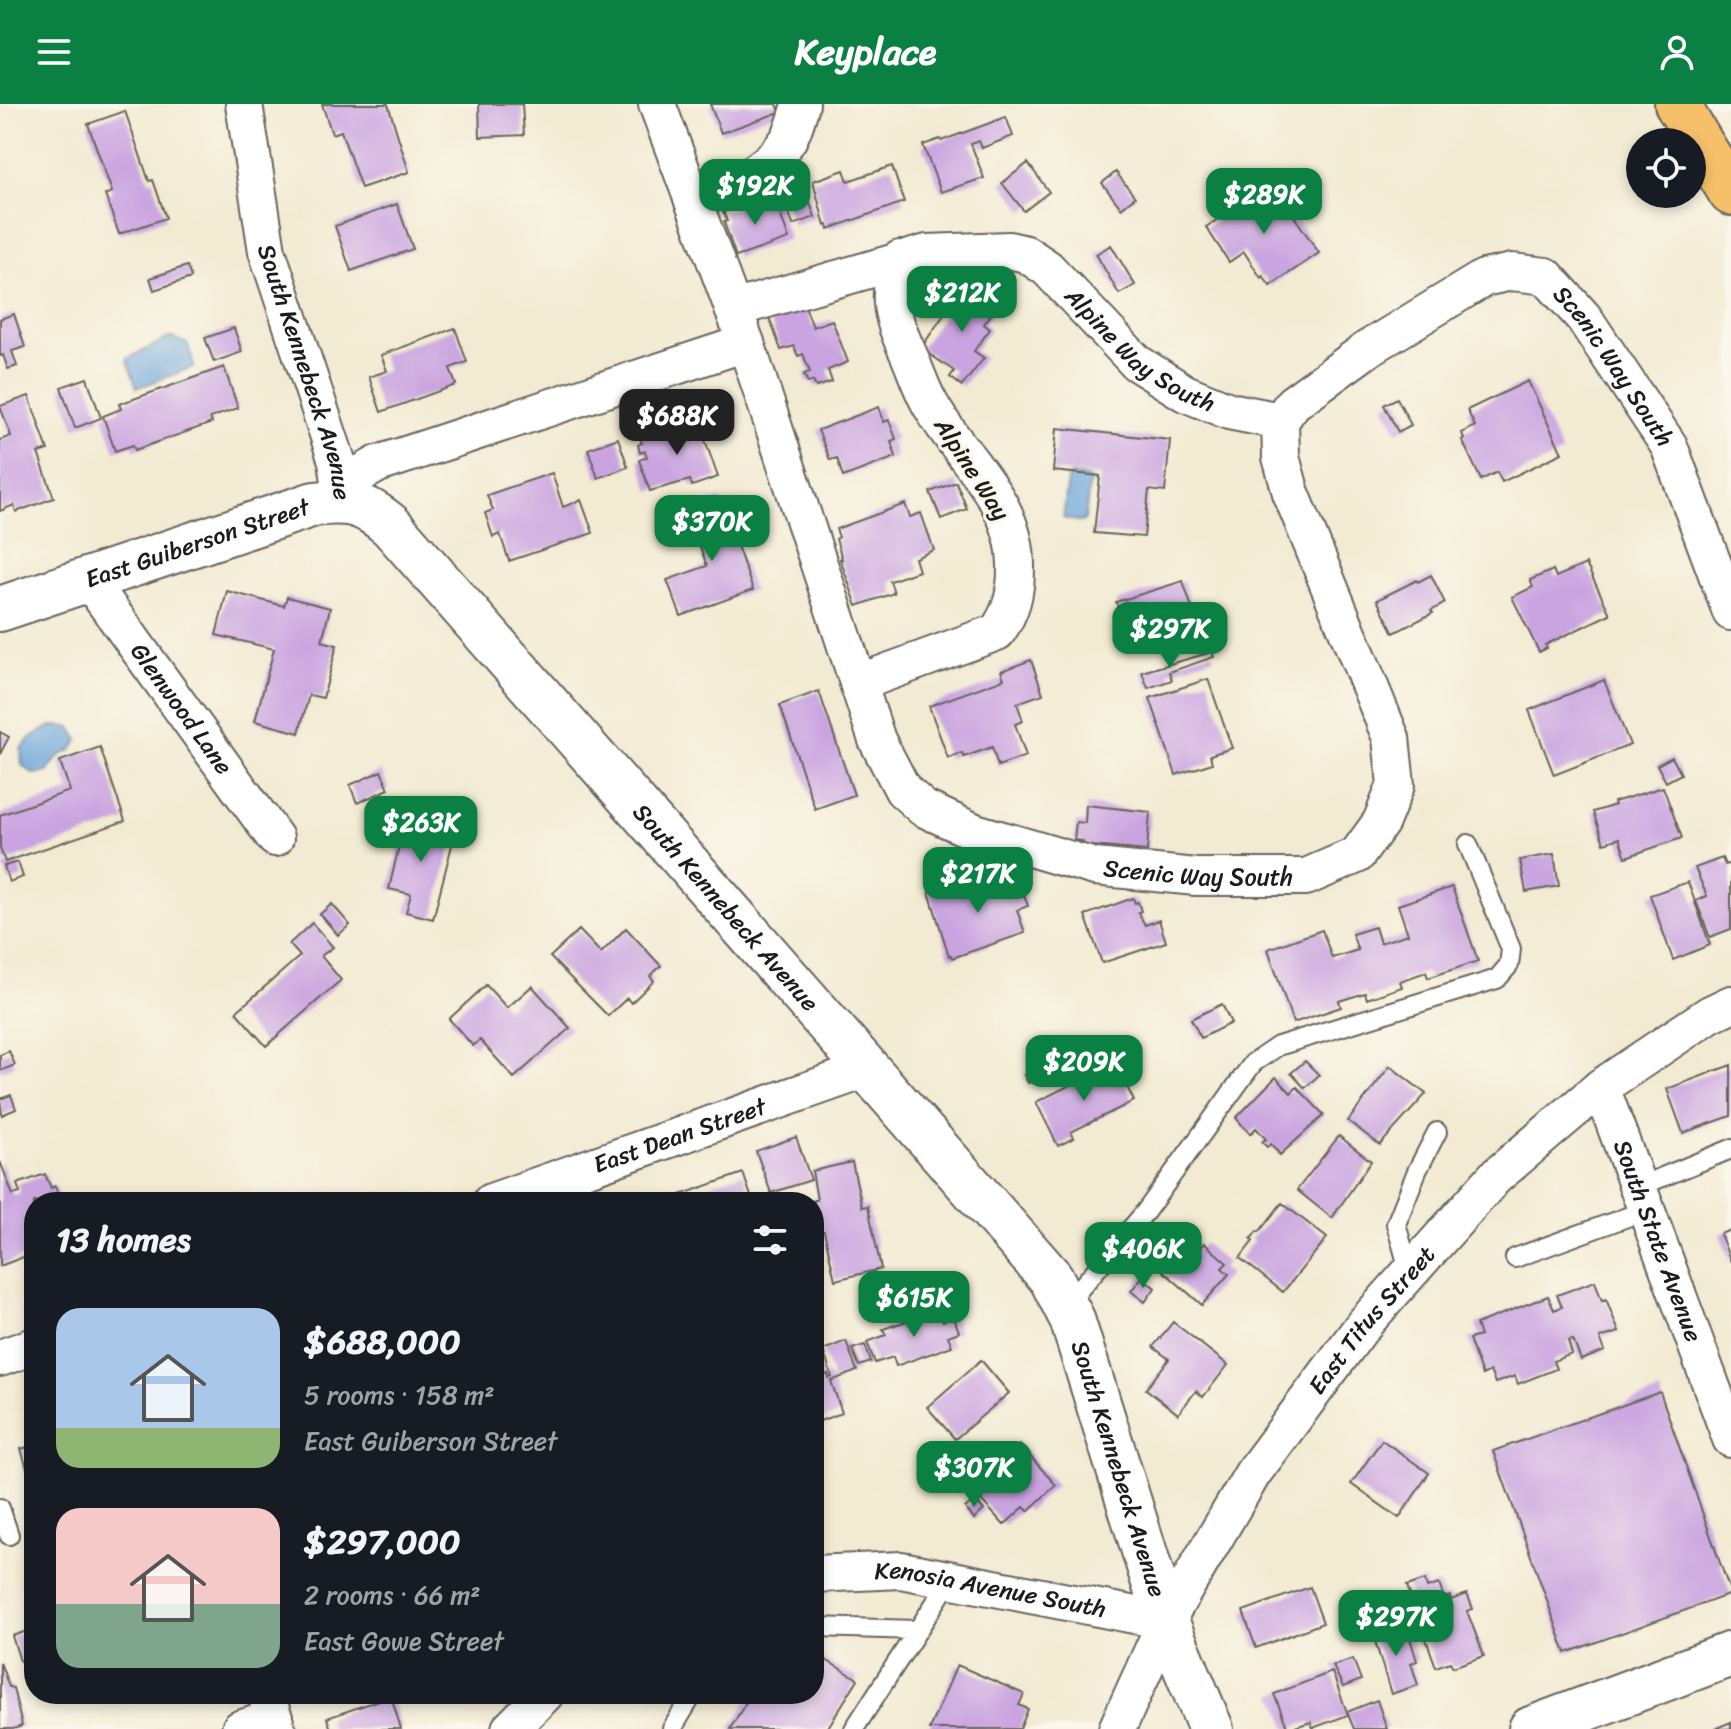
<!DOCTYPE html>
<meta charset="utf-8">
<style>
:root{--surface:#171b24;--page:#20242c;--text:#f1f3f6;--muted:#9ea1a6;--accent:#0b8043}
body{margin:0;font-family:Sriracha,sans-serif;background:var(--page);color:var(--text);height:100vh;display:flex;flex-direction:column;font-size:30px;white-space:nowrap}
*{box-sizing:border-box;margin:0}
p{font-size:26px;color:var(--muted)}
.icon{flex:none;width:44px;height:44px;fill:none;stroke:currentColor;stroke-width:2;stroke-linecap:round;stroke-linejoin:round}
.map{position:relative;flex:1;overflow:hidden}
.panel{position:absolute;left:24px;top:1088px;width:800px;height:512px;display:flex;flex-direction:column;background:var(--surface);border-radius:32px;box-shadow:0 4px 12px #0003}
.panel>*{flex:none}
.controls{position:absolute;left:1626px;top:24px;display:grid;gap:16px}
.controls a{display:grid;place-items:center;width:80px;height:80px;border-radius:50%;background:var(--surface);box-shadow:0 4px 12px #0003;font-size:40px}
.price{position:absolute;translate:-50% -68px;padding:0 18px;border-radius:16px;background:var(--accent);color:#fff;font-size:26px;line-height:52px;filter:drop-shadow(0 2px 4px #0008)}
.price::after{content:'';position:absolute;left:50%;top:48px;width:24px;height:18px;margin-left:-12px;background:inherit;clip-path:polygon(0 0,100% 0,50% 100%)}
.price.current{background:#222;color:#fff}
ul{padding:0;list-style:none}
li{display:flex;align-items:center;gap:24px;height:200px;padding:0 32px}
li span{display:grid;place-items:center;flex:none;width:224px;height:160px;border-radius:24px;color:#555}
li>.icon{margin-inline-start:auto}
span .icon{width:96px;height:96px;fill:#fffc;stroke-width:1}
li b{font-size:34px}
h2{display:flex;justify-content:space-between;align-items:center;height:96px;padding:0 32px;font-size:34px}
header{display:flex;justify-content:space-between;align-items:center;height:104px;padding:0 32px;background:var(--accent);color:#fff;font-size:36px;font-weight:800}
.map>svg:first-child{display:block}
</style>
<header><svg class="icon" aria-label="menu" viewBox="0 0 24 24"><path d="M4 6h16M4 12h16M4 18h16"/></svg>Keyplace<svg class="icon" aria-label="person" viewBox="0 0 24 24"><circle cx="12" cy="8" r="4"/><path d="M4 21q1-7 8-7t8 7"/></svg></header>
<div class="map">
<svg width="1731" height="1625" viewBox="0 0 1731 1625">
<rect width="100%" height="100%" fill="#fbf7ec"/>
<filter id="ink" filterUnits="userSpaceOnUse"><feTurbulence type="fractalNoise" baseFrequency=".0125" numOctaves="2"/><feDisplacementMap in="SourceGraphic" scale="16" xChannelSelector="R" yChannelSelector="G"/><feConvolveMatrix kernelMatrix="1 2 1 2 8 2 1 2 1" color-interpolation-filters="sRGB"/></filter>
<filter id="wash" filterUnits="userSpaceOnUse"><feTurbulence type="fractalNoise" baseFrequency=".006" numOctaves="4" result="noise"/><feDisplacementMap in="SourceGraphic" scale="32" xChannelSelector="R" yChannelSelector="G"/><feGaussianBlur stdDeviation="1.8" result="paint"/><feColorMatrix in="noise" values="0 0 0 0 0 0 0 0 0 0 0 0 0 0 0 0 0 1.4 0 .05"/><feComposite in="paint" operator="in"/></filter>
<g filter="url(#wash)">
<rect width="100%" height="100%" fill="#f2ead2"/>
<path fill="#68a2d8" stroke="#425f7a" stroke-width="2" d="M170,233L188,240L194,263L137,284L127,255Z
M1071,371L1090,374L1085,415L1082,418L1063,414L1068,375Z
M51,622L71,623L79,636L72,646L59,652L47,668L33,670L22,661L21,645L31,633Z"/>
<g id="blocks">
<path fill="#caa4e0" d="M322,0H388L409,68L361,84L341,27L332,30Z
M479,0H522L524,31L480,33Z
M710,0H777L780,8L721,29Z
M125,7L149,77L153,76L166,114L119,130L105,91L112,88L88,20Z
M1006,13L1013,32L982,44L979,37L971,40L984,74L941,88L923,41L940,35L941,37Z
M1028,59L1049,88L1024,107L1002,79Z
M892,62L904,98L829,125L828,121L825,122L813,77L844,66L848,77Z
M1116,68L1135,93L1121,104L1102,79Z
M1272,80L1319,149L1270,182L1263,172L1261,174L1244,148L1229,158L1206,123Z
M804,82L815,113L793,121L782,89Z
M774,93L789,135L736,153L724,118L727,117L723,108Z
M397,100L413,145L351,167L335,122Z
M1111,141L1135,181L1119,190L1096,150Z
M187,162L191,174L154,186L150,174Z
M975,180L1000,198L984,220L990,225L974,247L984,254L962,282L950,273L954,267L921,244L952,199L959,203Z
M803,197L813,223L832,216L848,258L828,266L832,278L816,283L813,277L808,279L804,270L810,268L803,250L798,252L794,242L781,246L768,210Z
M14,210L25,243L12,247L17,262L8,265L3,251L0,252V215Z
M234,224L242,248L214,258L205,234Z
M455,224L467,258L450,264L456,281L381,308L369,273L387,267L381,251Z
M224,263L238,304L210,314L212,319L135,346L133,341L115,347L103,312L121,305L119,300Z
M87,274L101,314L75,324L61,283Z
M1528,277L1562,349L1502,378L1497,368L1481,376L1462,336L1464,335L1462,329L1475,322L1467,306Z
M29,292L48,346L38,349L54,394L16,408L14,401L0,407V336L11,332L0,302Z
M1397,294L1411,321L1398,328L1384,301Z
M879,303L884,318L889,316L896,335L891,337L896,353L843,373L837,354L830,356L818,326Z
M698,316L718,373L692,382L690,376L650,387L639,356L647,353L645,347L640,349L638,341L642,339L640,334Z
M1057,324L1170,336L1165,388L1149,386L1144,433L1094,429L1100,372L1053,367Z
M618,334L628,363L598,374L588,345Z
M552,369L563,403L581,396L593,429L509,457L500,430L493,433L485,409L493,406L487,391Z
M956,378L967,405L941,415L930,388Z
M720,395L753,486L681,512L667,476L707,462L687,407Z
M905,400L910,413L921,409L934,446L915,454L919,467L890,477L894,489L857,502L840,455H842L836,435L839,433L836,425Z
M1586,460L1610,510L1545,541L1547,544L1539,548L1512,493L1533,483L1530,476L1553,466L1556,473Z
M1431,471L1445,499L1431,507L1433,509L1394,529L1377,496L1417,476L1418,478Z
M1183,477L1196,516L1128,537L1125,526L1118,528L1113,511L1120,509L1116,498Z
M227,487L284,502L287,493L330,504L322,537L337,541L323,594L309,591L299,629L255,617L274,545L216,531Z
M1212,548L1214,553L1169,568L1172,576L1148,584L1142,568Z
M1031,556L1043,590L1017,599L1023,617L1015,620L1026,652L998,662L992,643L964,653L962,649L948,654L929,602L1004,575L1001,567Z
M1208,575L1232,644L1210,651L1212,659L1176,671L1150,594Z
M1604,576L1630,641L1554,671L1529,606Z
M819,587L854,691L815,705L780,601Z
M0,628L9,633L0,650Z
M100,643L125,717L5,758L0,744V711L70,687L60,657Z
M1672,653L1681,670L1666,678L1657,661Z
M381,667L389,685L357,699L350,681Z
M1663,683L1682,734L1626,753L1619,734L1604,739L1593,708L1615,701L1614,698Z
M1086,701L1150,708L1147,747L1082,741L1083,737L1074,736L1076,718L1085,719Z
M408,703L435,711L430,731L453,737L433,815L406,808L411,790L389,785Z
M1554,750L1559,782L1526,788L1520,756Z
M1722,754L1725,761L1731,759V825L1710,833L1696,797L1707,792L1695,764Z
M18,758L23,773L9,778L4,762Z
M1017,773L1028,802L1017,806L1025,829L952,854L951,851L949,852L929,788L948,781L949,786L983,774L986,784Z
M1688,778L1710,841L1673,856L1650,791Z
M1452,783L1478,857L1428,874L1426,868L1400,877L1402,883L1367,895L1365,889L1339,897L1341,903L1293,919L1268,845L1322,826L1332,854L1358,846L1352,830L1375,823L1380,839L1408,830L1398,801Z
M1133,794L1135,799L1138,798L1141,807L1138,808L1145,821L1159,816L1166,838L1102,859L1085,811Z
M332,800L350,821L338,831L320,810Z
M312,819L333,843L321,852L341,876L266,942L236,908L300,852L289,840Z
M626,824L661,862L650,872L654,877L631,899L627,894L608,912L550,853L579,826L601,849Z
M486,881L507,904L532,882L570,924L514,974L480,936L473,942L449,915Z
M1222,900L1231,919L1201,934L1191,915Z
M9,947L15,961L0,967V951Z
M1071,952L1075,965L1048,975L1046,972L1028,979L1024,971Z
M1305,957L1319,971L1305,984L1291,969Z
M1115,959L1134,997L1071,1028L1074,1034L1058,1042L1036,998Z
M1731,961V1012L1683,1029L1667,985Z
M1390,962L1426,990L1380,1041L1348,1017Z
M1276,973L1291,989L1297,983L1324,1011L1280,1051L1271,1040L1267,1043L1262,1038L1266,1035L1256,1024L1250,1030L1236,1014Z
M11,991L16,1005L2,1011L0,995Z
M1339,1032L1371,1057L1332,1114L1297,1086Z
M796,1033L811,1076L771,1089L756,1047Z
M0,1057L13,1091L20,1089L17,1080L45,1070L51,1084L55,1082L61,1098H34V1149L0,1162Z
M852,1058L862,1103L868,1102L881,1165L835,1176L824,1127L814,1129V1096H817L812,1067Z
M743,1069L753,1098H683L680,1091Z
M1282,1099L1327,1134L1283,1188L1240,1154L1253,1137L1251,1135L1257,1127L1259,1128Z
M1171,1122L1198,1146L1204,1139L1227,1159L1222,1164L1229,1170L1202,1201L1145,1151Z
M1731,1126V1158L1720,1130Z
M1142,1173L1155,1184L1145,1198L1131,1187Z
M1595,1177L1602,1197L1606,1195L1619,1228L1600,1234L1605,1247L1581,1256L1573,1236L1568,1237L1572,1250L1553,1257L1556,1265L1518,1280L1515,1272L1495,1279L1490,1267L1482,1271L1469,1235L1480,1232L1476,1220L1548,1192L1554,1206L1562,1203L1557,1191Z
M939,1206L943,1217L954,1214L959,1228L948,1232L952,1242L896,1262L893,1253L875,1259L867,1238L886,1231L883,1225Z
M1173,1218L1228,1261L1203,1293L1196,1287L1178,1310L1146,1285L1169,1255L1153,1243Z
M846,1237L857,1267L831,1277L842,1309L814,1319V1254L817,1253L823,1272L828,1270L829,1274L832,1273L823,1246Z
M865,1241L871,1258L859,1262L852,1245Z
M981,1256L1009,1289L955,1335L927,1303Z
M1660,1288L1731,1490L1566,1549L1493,1347Z
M1382,1336L1429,1369L1399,1414L1351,1380Z
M34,1341V1384H33L21,1345Z
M1020,1341L1056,1381L1028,1407L1024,1403L1004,1421L971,1385Z
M975,1396L984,1406L974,1415L965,1404Z
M1425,1476L1427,1484L1439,1480L1444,1494L1450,1492L1451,1496L1467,1490L1473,1505L1467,1507L1484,1552L1453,1563L1450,1558L1436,1563L1407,1482Z
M1310,1483L1323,1519L1256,1544L1243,1507Z
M1397,1518L1401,1533L1409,1531L1417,1557L1411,1559L1418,1581L1391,1590L1372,1527Z
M30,1526L34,1537V1553L20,1557L12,1532Z
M814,1549L858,1575L827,1625H730L751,1590H814Z
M1353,1555L1361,1576L1343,1583L1333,1562Z
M0,1558L9,1583L13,1584L22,1622L13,1625H0Z
M957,1561L1024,1590L1019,1601L1028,1605L1020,1625H929Z
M1332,1568L1348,1611L1313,1624L1311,1618L1288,1625L1274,1590Z
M87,1590H111L90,1598Z
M391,1592L401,1625H331L327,1614Z
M1377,1596L1387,1625H1354L1347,1608Z
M1731,1618V1625H1714Z"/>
</g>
</g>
<g filter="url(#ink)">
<use href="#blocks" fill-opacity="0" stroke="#67645c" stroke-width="2"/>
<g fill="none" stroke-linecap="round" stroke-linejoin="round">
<g stroke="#67645c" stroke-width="22">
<path id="service" d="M1638,1083L1731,1045
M1515,1154L1646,1106
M1410,1169L1396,1120L1417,1067L1437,1028
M1066,1201L1146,1107L1253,959L1278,942L1497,875L1509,861L1511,845L1468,740
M0,1404L9,1431
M814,1523L918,1526
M672,1625L693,1590
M854,1625L950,1476"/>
</g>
<g stroke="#67645c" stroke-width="40">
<g id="minor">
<path id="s1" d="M244,0L267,147L337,357L343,397"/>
<path id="s2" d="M657,0L746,239L877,636L903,686L923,704L975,728L1095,763L1196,773H1306L1357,751L1381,718L1396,681L1391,634L1291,389L1281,353L1280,317L1293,299L1369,244L1484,174L1512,168L1546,172L1584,214L1669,342L1731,508"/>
<path d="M693,97C728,84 766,69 788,36C794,26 798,11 801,0"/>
<path id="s3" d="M733,205L927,149L1009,146L1026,150L1047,164L1137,259L1185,289L1229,307L1280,317"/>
<path d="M343,397L360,370L378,360L746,239"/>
<path id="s4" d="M88,475L275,734"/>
<path d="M858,579L997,528C1011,508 1016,490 1016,465C1018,399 964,358 933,305C922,288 916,267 908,249C892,215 885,191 900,155"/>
<path id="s5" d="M1601,983L1731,1335"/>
<path id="s6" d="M491,1098L868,965"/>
<path d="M0,1254L34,1242"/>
<path id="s7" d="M814,1470L901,1466L1166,1517"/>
<path d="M266,1590L277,1625"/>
<path d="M240,1625L274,1614"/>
<path d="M510,1625L545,1590"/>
<path id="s8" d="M1117,1625L1166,1517L1253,1369L1364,1220L1495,1073L1601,983L1710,910L1731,900"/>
</g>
</g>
<g stroke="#67645c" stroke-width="48">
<g id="tertiary">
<path id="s9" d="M0,505L314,400C349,396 364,399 391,422L1051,1174L1072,1215L1166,1517L1211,1625"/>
<path d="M1531,1625L1731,1550"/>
</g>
</g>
<g stroke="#67645c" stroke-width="48">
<path id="primary" d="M1677,0L1731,89"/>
</g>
<use href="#service" stroke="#fff" stroke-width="18"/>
<use href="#minor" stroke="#fff" stroke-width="36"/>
<use href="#tertiary" stroke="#fff" stroke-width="44"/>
<use href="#primary" stroke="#f6c06b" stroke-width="44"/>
</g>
</g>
<g text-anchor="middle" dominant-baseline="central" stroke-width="6" stroke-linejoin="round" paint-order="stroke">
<g font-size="24" fill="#1c1c1c" stroke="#fbf7ec">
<text stroke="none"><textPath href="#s3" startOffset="452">Alpine Way South</textPath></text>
<text stroke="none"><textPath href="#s2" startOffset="2098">Scenic Way South</textPath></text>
<text stroke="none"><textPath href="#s1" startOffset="276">South Kennebeck Avenue</textPath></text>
<text transform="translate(972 365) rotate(57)">Alpine Way</text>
<text stroke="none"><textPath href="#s9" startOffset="208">East Guiberson Street</textPath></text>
<text stroke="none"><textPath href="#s4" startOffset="160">Glenwood Lane</textPath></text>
<text stroke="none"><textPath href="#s2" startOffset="1042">Scenic Way South</textPath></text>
<text stroke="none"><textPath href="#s9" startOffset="922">South Kennebeck Avenue</textPath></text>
<text stroke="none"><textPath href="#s6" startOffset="200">East Dean Street</textPath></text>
<text stroke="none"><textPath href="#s5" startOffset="164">South State Avenue</textPath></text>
<text stroke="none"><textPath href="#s8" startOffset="484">East Titus Street</textPath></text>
<text stroke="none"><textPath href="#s9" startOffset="1618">South Kennebeck Avenue</textPath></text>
<text stroke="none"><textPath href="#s7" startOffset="178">Kenosia Avenue South</textPath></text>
</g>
</g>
</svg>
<div class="controls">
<a><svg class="icon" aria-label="locate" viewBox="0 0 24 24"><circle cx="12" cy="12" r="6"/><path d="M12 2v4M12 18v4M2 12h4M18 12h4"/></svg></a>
</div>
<b class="price" style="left:755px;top:123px">$192K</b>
<b class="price" style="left:1264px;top:132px">$289K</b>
<b class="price" style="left:962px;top:230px">$212K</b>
<b class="price current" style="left:677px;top:353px">$688K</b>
<b class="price" style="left:712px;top:459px">$370K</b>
<b class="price" style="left:1170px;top:566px">$297K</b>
<b class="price" style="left:421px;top:760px">$263K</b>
<b class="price" style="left:978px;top:811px">$217K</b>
<b class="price" style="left:1084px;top:999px">$209K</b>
<b class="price" style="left:1143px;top:1186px">$406K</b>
<b class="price" style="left:914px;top:1235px">$615K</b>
<b class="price" style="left:974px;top:1405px">$307K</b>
<b class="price" style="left:1396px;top:1554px">$297K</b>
<section class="panel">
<h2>13 homes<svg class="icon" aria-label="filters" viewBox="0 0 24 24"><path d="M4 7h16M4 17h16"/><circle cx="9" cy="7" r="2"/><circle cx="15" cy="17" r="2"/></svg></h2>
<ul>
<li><span style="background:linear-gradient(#a9c7e8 75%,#8fb573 0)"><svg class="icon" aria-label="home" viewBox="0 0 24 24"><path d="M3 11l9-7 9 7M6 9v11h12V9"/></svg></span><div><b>$688,000</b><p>5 rooms · 158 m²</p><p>East Guiberson Street</p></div></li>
<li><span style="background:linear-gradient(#f6c9c9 60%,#7fa58c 0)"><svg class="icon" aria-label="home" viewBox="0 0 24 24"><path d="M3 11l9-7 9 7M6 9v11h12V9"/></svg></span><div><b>$297,000</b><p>2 rooms · 66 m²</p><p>East Gowe Street</p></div></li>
</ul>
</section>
</div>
